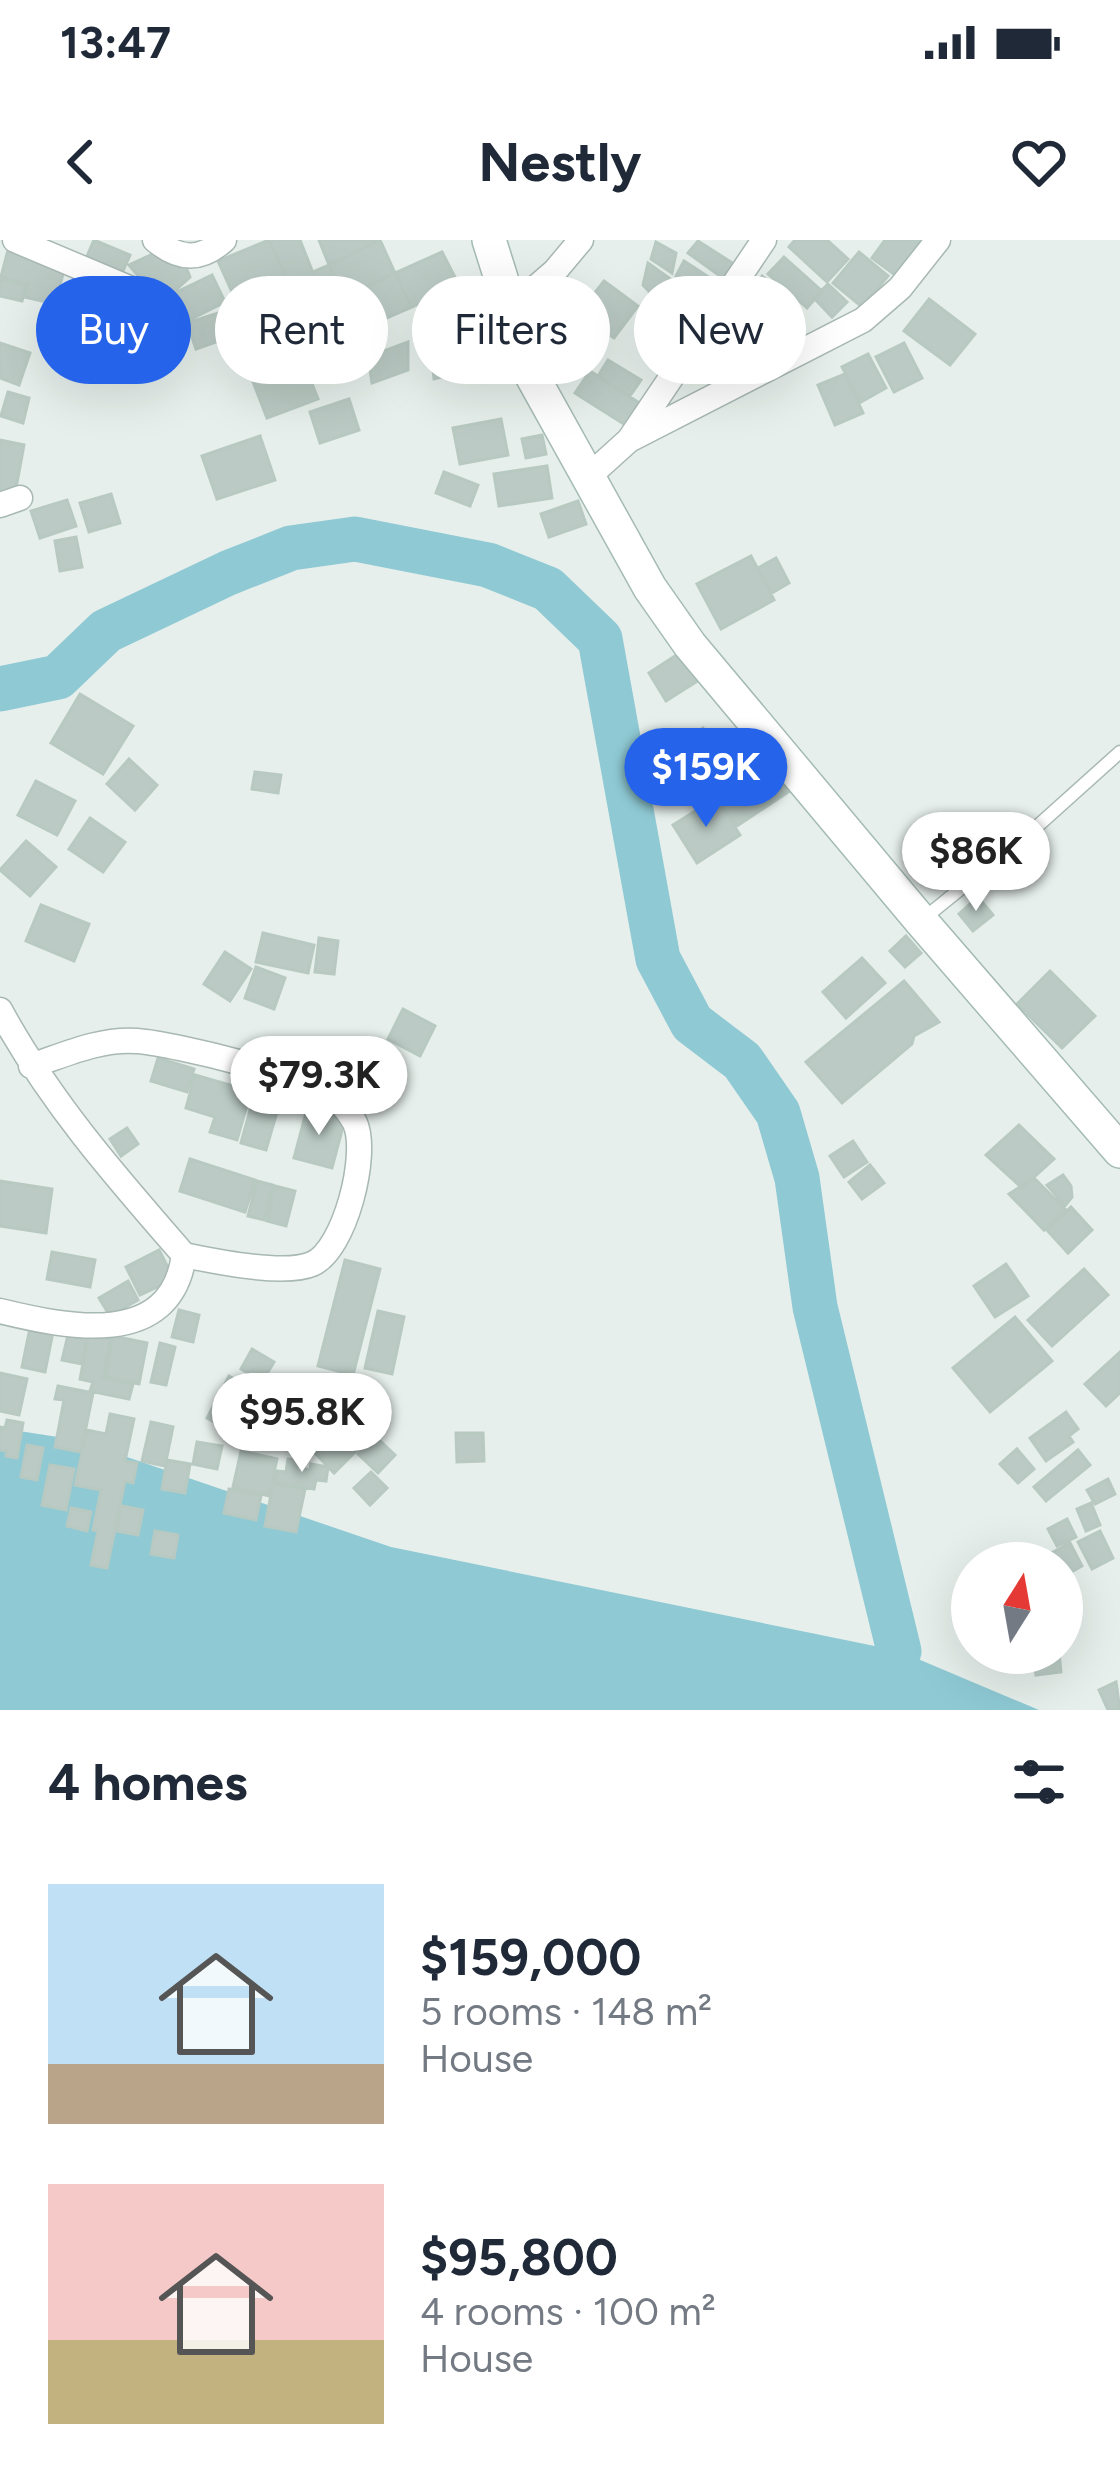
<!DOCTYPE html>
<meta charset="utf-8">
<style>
:root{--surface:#fff;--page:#f2f2f3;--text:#1f2937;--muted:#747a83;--accent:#2563eb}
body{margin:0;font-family:Figtree,sans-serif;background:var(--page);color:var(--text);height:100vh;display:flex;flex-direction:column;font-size:45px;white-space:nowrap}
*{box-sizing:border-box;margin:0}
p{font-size:39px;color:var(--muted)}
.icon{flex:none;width:66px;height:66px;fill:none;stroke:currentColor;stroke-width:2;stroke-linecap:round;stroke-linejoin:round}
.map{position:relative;height:1470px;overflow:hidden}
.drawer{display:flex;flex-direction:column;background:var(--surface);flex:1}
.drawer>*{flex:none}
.top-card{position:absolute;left:36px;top:36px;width:1050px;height:108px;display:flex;gap:24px}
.needle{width:78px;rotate:11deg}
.controls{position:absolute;left:951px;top:1302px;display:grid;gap:24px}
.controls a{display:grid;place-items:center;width:132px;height:132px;border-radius:50%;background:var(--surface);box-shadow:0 12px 48px #0002;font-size:60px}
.price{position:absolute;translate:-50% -102px;padding:0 27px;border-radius:42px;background:#fff;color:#222;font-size:39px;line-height:78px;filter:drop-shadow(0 3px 6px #0008)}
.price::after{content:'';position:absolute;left:50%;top:72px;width:36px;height:27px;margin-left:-18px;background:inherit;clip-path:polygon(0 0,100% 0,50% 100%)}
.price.active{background:var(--accent);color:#fff}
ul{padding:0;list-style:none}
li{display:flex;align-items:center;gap:36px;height:300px;padding:0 48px}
li span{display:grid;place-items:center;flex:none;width:336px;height:240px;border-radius:0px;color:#555}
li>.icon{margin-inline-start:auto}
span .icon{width:144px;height:144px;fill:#fffc;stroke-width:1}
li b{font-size:51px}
h2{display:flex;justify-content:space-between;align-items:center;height:144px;padding:0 48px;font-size:51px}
.tag{padding:0 42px;border-radius:54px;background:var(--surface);box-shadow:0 12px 48px #0002;font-size:42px;line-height:108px}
.tag.active{background:var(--accent);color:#fff}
.status{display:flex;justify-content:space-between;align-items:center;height:84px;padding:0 60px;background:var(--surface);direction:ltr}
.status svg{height:33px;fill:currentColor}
header{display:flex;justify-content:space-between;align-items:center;height:156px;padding:0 48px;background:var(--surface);font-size:54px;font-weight:700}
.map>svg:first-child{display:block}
</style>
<div class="status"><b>13:47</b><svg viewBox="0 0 49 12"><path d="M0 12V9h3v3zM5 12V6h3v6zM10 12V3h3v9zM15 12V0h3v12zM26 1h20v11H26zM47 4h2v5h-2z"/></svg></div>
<header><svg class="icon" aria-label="back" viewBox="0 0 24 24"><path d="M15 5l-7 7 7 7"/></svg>Nestly<svg class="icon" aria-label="heart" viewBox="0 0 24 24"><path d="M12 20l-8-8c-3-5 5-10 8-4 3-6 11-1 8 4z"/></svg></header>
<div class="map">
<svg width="1120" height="1470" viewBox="0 0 1120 1470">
<rect width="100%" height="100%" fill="#e6efeb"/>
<path fill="#8ec9d4" d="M0,1188L77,1200L391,1307L899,1411L1039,1470H0Z"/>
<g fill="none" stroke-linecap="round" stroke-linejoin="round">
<path stroke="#8ec9d4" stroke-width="45" d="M0,449L58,437L106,391L228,333L291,308L355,299L488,325L548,349L600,399L658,719L692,783L742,821L778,873L797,938L815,1067L899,1411"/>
</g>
<path fill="#bbcac4" stroke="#b8c9c2" stroke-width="3" d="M94,0L130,15L118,42L82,28Z
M269,0H300L313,33L289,43Z
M269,0L289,43L238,65L218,21Z
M319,0H380L329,25Z
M380,0L395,33L343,57L329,25Z
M795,0H827L848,19L827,42L789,7Z
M885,0H926L899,38L872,18Z
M698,1L734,24L727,41L688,13Z
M656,2L676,13L672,33L651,19Z
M9,6L42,15L40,24L64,30L55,64L24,57L28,44L1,37Z
M157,12L166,22L186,27L190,37L161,63L129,25Z
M442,12L459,45L412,67L395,33Z
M859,12L888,36L862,67L833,43Z
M784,17L822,51L807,68L768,34Z
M684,21L707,36L698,52L676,36Z
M648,23L676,43L661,64L643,45Z
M329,25L352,75L267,109L247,61Z
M395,33L412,67L359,90L343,57Z
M212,35L225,62L191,79L177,52Z
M762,36L793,62L782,75L751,49Z
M0,39L26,45L22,61L0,56Z
M604,41L638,66L614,98L578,74Z
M828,44L847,62L832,77L814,58Z
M679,47L713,67L699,86L666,64Z
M74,50L152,63L148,91L69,77Z
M756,57L778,78L763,95L740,74Z
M929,59L975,94L950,125L904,91Z
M568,67L591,83L576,103L553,87Z
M221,72L230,97L196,109L187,83Z
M670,72L688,83L677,102L661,89Z
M476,91L480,128L434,139L430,103Z
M68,94L101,100L97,123L64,115Z
M295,101L318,159L267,178L245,121Z
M408,102V130L372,143L368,117Z
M0,103L30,113L19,145L0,138Z
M904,103L922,138L894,152L876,117Z
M717,112L737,129L719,151L699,135Z
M868,114L886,148L861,162L842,127Z
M608,120L641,140L630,156L598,136Z
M590,131L644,166L630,188L575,153Z
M845,134L863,173L835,185L818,145Z
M8,152L29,158L23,183L1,176Z
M349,159L359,190L320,203L310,172Z
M501,179L508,215L460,224L453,188Z
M542,195L546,214L526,218L522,199Z
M260,196L275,240L217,259L202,216Z
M0,200L24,205L14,259L0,257Z
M547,226L552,258L499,266L494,234Z
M444,232L478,245L470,266L436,253Z
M111,254L120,283L89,292L80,263Z
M67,260L76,286L40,298L31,271Z
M578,261L586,284L549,297L541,274Z
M76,297L82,327L60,331L55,301Z
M751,316L774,360L721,389L697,344Z
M776,318L789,343L772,353L758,328Z
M681,412L699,440L666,461L649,433Z
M80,454L133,486L103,534L51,503Z
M703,488L713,503L683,522L674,508Z
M739,488L764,520L726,549L701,517Z
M129,519L157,545L135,570L107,544Z
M769,524L788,552L737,586L718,558Z
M255,532L281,535L278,553L252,549Z
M36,541L75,561L57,595L18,575Z
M716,558L740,595L697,623L673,585Z
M90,578L125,602L103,632L69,609Z
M26,601L56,627L30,656L0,630Z
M978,657L993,675L973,691L959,674Z
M41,665L89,684L74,721L26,701Z
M263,693L314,705L308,733L256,722Z
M906,696L921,713L905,727L890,711Z
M319,698L338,701L334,734L315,732Z
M225,712L251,729L230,761L204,744Z
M862,718L885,743L846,778L823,752Z
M256,727L285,738L274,769L245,758Z
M1050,731L1095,776L1062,808L1017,764Z
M904,741L939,782L914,796L912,804L842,863L806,822Z
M403,769L435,786L420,816L388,799Z
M158,818L194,829L187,852L151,841Z
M195,835L251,851L237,900L210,892L215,877L186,868Z
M255,852L281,858L266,910L241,903Z
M307,869L345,879L332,928L294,918Z
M1019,885L1054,919L1022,948L986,915Z
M127,888L138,904L121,916L110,899Z
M853,901L867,922L844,937L830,916Z
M190,919L255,940L245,972L180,951Z
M870,925L884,943L862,959L849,942Z
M1063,935L1071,946L1072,957L1065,966L1047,945Z
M1034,938L1065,969L1044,990L1009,954Z
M0,941L52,949L46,993L0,986Z
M257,941L273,945L264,980L248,976Z
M275,946L295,951L286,986L267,981Z
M1071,967L1092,990L1068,1013L1047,990Z
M159,1010L174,1039L140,1055L126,1027Z
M52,1012L95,1020L90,1047L47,1039Z
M345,1020L380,1029L353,1135L318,1126Z
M1006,1024L1028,1056L995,1077L974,1046Z
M1084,1029L1108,1055L1052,1106L1028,1080Z
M128,1041L138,1060L110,1076L99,1058Z
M179,1070L199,1075L193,1102L172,1097Z
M378,1071L404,1077L392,1134L365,1128Z
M1015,1077L1052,1121L990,1172L953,1128Z
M30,1088L53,1092L45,1132L22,1127Z
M89,1093L111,1098L103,1138L133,1144L129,1159L90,1151L93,1142L80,1139Z
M68,1095L87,1099L82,1124L62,1120Z
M113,1096L147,1103L139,1144L105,1137Z
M160,1103L175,1107L166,1145L151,1142Z
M252,1109L274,1122L262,1142L241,1129Z
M1120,1112V1153L1106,1166L1085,1144Z
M0,1133L27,1139L19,1175L0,1171Z
M229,1136L263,1155L241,1196L207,1178Z
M58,1146L93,1153L81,1212L55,1207L64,1160L55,1159Z
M323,1146L372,1195L334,1233L298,1195L303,1162Z
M1066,1172L1078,1189L1069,1196L1073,1202L1046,1221L1030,1198Z
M110,1174L134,1179L125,1221L137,1223L133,1243L125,1241L107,1328L91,1325L98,1291L93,1290L101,1250L75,1245L87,1190L106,1194Z
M7,1180L23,1183L17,1218L6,1216L7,1211L0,1210V1187L5,1188Z
M151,1182L173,1187L165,1226L142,1221Z
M456,1193H483L484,1221L457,1222Z
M375,1196L395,1215L378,1233L358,1214Z
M197,1202L222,1206L217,1229L193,1224Z
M27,1205L43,1208L37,1240L21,1237Z
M1017,1209L1034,1229L1018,1243L1000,1224Z
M1078,1210L1090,1225L1046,1261L1034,1247Z
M241,1211L277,1219L269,1256L233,1247Z
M288,1219L302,1221L300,1228L310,1230L311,1224L328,1227L326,1241L316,1240L314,1249L275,1242L277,1231L286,1232Z
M167,1220L190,1224L185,1253L162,1249Z
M50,1225L74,1229L66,1270L42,1265Z
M371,1232L387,1248L370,1265L354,1248Z
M1108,1239L1115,1254L1095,1264L1087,1250Z
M273,1244L305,1249L296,1292L265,1286Z
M229,1249L261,1256L256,1280L224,1273Z
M1091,1263L1100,1285L1086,1291L1077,1269Z
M122,1266L143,1270L138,1295L117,1291Z
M71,1268L91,1272L87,1291L67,1286Z
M1067,1279L1076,1297L1057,1306L1048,1289Z
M155,1291L178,1295L174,1318L151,1314Z
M1100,1291L1113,1318L1092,1329L1078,1302Z
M1070,1303L1082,1326L1066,1335L1053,1312Z
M1033,1413H1059L1061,1432L1036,1435Z
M1116,1442L1120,1470H1108L1099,1450Z"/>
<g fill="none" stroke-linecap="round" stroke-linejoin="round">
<g stroke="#a8b8b2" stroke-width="15">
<path id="lane" d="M922,680L1032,591L1120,512"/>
</g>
<g stroke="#a8b8b2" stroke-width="27">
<path id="street" d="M15,0L141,53
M155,0C179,20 201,21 224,0
M510,70L555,31L581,0
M629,200L863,80L900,48L938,0
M588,237L629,200L764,0
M0,265L20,258
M0,770C50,862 116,937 184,1015C214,1021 284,1036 312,1024C345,1010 369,914 355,883C352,877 344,866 339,861C313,837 175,804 137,801C101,798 64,815 31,826
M0,1071C66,1087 171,1110 184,1015"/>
</g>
<g stroke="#a4bbb3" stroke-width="36">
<path id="secondary" d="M489,0L531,134L650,348L690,405L921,681L1120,911"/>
</g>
<use href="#lane" stroke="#fff" stroke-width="12"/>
<use href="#street" stroke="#fff" stroke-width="24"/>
<use href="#secondary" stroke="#fff" stroke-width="33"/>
</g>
</svg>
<div class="controls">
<a><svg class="needle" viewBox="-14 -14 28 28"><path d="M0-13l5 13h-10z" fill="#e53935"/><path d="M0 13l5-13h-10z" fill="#747a83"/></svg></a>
</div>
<b class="price active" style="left:706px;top:590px">$159K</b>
<b class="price" style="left:976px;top:674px">$86K</b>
<b class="price" style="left:319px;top:898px">$79.3K</b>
<b class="price" style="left:302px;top:1235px">$95.8K</b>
<div class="top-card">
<a class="tag active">Buy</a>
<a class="tag">Rent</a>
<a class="tag">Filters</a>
<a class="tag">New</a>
</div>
</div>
<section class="drawer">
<h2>4 homes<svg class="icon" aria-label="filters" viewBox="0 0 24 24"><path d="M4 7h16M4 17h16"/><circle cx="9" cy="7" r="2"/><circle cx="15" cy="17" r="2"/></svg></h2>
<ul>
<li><span style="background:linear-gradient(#bfe0f5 75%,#b9a48a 0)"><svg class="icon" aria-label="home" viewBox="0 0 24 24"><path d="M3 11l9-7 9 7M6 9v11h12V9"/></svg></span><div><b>$159,000</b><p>5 rooms · 148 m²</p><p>House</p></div></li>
<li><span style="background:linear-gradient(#f6c9c9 65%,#c2b280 0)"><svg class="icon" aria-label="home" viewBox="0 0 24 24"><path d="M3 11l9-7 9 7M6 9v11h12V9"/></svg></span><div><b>$95,800</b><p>4 rooms · 100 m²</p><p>House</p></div></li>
</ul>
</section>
